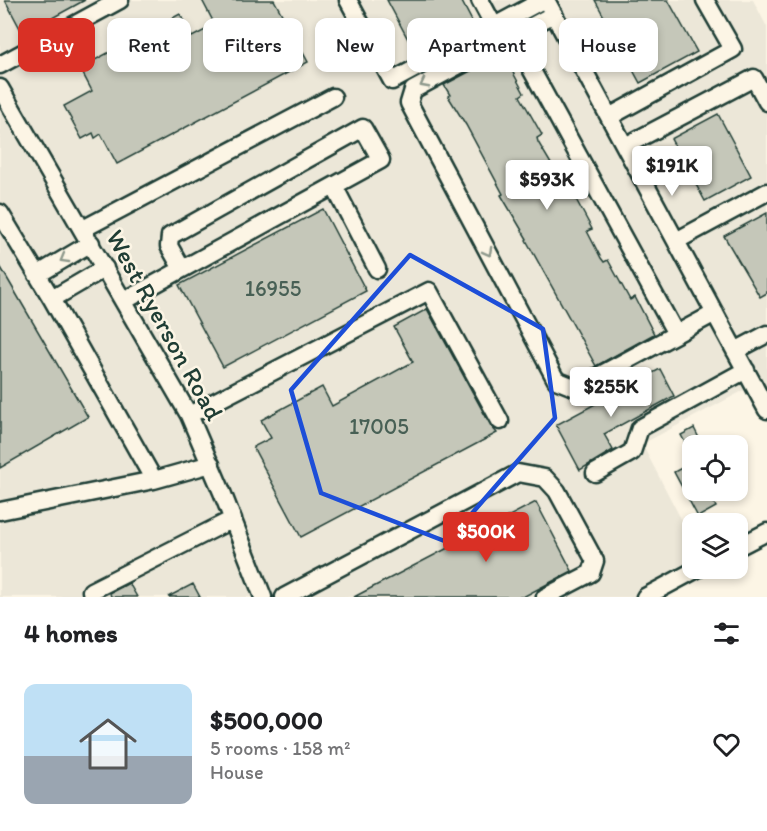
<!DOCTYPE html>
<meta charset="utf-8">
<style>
:root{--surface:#fff;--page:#f6f6f6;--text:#202124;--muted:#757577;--accent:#d93025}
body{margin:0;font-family:Itim,sans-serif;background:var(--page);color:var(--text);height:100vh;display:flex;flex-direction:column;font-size:22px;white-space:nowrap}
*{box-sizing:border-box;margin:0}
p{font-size:20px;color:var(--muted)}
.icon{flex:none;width:33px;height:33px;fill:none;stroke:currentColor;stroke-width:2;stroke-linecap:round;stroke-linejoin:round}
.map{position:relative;height:597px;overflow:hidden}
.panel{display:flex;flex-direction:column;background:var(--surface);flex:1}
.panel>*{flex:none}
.top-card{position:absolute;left:18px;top:18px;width:732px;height:54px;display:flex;gap:12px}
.buttons{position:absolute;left:682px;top:435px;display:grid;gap:12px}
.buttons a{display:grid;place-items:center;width:66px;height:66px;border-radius:12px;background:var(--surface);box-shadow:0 3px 9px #0003;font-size:30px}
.price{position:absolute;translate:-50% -51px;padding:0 14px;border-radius:6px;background:#fff;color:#222;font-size:20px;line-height:39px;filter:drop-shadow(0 2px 3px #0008)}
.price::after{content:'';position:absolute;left:50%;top:36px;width:18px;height:14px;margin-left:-9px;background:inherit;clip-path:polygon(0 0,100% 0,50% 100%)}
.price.current{background:var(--accent);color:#fff}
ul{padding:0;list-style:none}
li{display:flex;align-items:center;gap:18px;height:150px;padding:0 24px}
li span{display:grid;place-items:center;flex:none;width:168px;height:120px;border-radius:12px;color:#555}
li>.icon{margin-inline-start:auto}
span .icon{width:72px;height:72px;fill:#fffc;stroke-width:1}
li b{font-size:26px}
h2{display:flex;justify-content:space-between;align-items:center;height:72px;padding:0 24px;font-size:26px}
.chip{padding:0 21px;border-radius:12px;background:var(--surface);box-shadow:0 3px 9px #0003;font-size:21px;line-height:54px}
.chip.current{background:var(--accent);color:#fff}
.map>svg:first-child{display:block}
</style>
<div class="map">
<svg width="767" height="597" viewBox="0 0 767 597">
<rect width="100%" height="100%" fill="#fcf5e5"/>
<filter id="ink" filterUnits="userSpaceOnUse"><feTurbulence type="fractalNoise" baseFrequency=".0167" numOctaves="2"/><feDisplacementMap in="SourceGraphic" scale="12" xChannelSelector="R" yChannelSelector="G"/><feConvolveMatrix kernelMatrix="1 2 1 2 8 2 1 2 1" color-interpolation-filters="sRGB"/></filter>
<g filter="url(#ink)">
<path fill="#ece7d8" d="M0,0H753L767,27V410L754,385L642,444L693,542V568L645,597H0Z"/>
<path fill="#c5c7b9" stroke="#1f3d34" stroke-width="1.5" d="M5,0H85L23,34Z
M202,0H274L308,62L117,164L101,134L95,138L93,133L82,139L64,106L92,91L80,68L180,14L192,37L215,25Z
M387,0H461L474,25L417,56Z
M595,0H668L697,52L640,83Z
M503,54L524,93L520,96L542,135L537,138L538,142L554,169L558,166L592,229L587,231L601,258L604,262L608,260L630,300L635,297L654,334L596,366L526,240L527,239L501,195L503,194L466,125L448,96L450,95L444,85Z
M718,114L751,176L705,201L671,139Z
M323,209L366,291L223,367L179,285Z
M767,213V293L760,297L724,236Z
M0,266L88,417L0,468Z
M427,309L491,426L497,433L301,537L253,447L271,438L261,420L322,387L332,406L413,362L394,327Z
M660,369L674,396L604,434L613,450L580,470L556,425Z
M694,428L703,446H687L681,435Z
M693,462V490H707L716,507L698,517L674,472Z
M536,502L572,571L523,597H354Z
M129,583L137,597H111L110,593Z
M193,584L200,597H168Z"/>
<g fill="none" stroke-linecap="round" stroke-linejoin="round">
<g stroke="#1f3d34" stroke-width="21">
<path id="minor" d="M348,0L392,81L543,0
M480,0L494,26
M546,0L767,410
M554,14L413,90L409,103L556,380L576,388L715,313
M513,36L676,334
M0,65L120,0
M0,88L189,415L222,492L263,597
M609,117L733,49L705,0
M625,146L754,78L767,102
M334,186L377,269
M0,213L52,299L154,480L211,464
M83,229L333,97
M676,241L767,192
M37,275L91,243
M52,299L105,268
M124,301L381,160L363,128L170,236L169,246L182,269
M735,351L767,334
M189,415L429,291L500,421
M595,473L632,452L640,428L746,370
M0,511L154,480
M738,547L767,532
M91,591L233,519
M284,597L518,473L545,478L557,491L595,561L591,573L545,597
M645,597L699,568"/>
</g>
<use href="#minor" stroke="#fcf5e5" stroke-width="16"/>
</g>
<defs><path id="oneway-chevron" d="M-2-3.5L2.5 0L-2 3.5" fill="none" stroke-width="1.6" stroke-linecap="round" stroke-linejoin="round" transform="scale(1.5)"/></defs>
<g stroke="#8e998c">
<use href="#oneway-chevron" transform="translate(424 84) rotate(152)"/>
<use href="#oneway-chevron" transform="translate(488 252) rotate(62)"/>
<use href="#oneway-chevron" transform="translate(64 259) rotate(150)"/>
</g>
</g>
<path fill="none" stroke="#1d4ed8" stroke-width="4.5" stroke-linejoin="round" d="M410,255L543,329L555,418L447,542L321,493L291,390Z"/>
<g text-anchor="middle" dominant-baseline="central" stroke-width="5" stroke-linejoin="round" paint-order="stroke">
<g font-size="22" fill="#486055">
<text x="273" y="288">16955</text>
<text x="379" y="426">17005</text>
</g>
<g font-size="26" fill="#1f3d34" stroke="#fcf5e5">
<text transform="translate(165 325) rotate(61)">West Ryerson Road</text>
</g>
</g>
</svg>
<div class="buttons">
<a><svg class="icon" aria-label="locate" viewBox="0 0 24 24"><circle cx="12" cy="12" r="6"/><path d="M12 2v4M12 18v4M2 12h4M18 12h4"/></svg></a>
<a><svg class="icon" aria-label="layers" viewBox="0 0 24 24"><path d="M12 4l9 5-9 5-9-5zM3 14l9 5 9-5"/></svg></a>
</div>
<b class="price" style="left:672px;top:197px">$191K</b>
<b class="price" style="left:547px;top:211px">$593K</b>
<b class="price" style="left:611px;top:418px">$255K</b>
<b class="price current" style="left:486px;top:563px">$500K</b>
<div class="top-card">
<a class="chip current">Buy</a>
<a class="chip">Rent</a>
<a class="chip">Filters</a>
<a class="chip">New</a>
<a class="chip">Apartment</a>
<a class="chip">House</a>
</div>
</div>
<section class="panel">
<h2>4 homes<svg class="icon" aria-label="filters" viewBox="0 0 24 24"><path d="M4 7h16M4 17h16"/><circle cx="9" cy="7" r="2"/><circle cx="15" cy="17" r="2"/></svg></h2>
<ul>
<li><span style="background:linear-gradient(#bfe0f5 60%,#9aa5b1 0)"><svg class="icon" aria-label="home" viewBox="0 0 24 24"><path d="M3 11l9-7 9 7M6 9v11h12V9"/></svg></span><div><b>$500,000</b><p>5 rooms · 158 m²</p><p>House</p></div><svg class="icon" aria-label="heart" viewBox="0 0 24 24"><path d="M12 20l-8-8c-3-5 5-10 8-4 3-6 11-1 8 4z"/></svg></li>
</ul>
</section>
